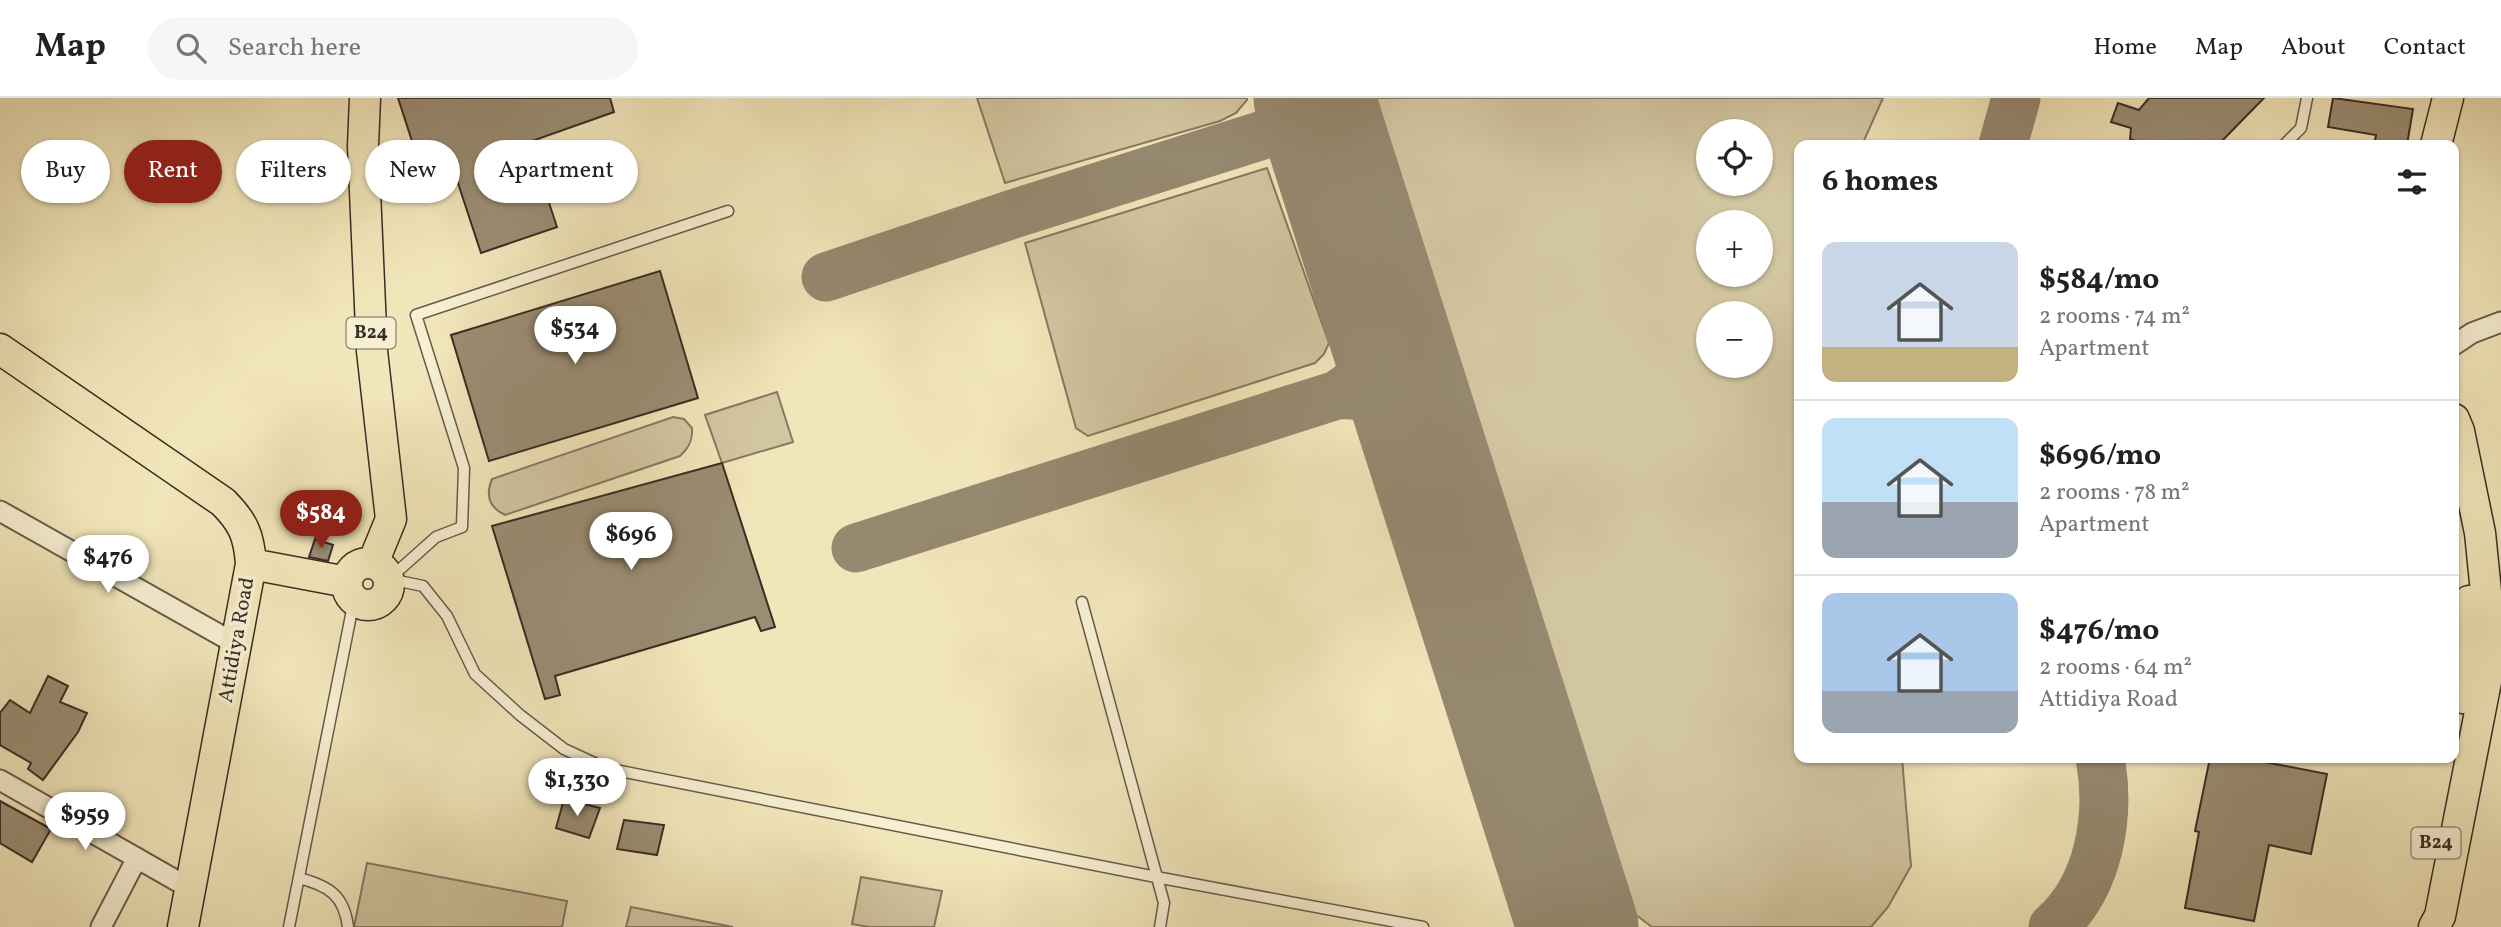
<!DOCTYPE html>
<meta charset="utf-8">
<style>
:root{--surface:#fff;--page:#f6f6f6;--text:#222;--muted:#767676;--line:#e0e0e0;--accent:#8f2418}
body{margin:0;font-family:Vollkorn,serif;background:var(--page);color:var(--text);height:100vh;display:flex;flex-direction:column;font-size:26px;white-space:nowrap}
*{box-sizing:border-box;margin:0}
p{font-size:23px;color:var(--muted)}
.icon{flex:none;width:38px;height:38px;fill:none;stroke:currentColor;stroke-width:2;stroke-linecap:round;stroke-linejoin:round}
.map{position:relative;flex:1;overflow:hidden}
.side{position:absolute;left:1794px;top:42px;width:665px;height:623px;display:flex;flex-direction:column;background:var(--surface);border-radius:14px;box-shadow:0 2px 5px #0004}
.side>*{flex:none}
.banner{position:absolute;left:21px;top:42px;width:665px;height:63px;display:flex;gap:14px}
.tools{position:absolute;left:1696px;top:21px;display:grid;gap:14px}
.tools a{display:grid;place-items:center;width:77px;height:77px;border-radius:50%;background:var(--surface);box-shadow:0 2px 5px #0004;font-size:35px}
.price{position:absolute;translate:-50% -60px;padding:0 16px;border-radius:24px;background:#fff;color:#222;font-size:23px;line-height:46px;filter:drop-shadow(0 2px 4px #0008)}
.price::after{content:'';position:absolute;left:50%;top:42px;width:21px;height:16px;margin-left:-10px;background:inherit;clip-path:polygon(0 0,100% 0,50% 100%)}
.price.selected{background:var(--accent);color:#fff}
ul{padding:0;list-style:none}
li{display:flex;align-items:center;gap:21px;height:175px;padding:0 28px}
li+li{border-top:2px solid var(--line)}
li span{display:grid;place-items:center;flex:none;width:196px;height:140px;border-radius:14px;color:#555}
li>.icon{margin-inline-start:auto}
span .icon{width:84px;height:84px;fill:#fffc;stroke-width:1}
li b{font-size:30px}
h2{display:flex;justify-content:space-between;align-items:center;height:84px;padding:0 28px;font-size:30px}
.pill{padding:0 24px;border-radius:32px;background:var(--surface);box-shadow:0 2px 5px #0004;font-size:24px;line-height:63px}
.pill.selected{background:var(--accent);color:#fff}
header{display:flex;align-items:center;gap:42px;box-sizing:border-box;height:98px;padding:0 35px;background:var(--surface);border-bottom:2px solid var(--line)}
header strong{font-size:33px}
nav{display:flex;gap:38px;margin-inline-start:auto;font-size:24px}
.search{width:490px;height:63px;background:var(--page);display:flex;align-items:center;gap:18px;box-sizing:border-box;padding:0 24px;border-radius:38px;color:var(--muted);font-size:26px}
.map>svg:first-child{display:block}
</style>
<header>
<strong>Map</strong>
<div class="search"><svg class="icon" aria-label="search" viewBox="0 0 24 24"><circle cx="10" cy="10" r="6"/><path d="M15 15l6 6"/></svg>Search here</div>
<nav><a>Home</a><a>Map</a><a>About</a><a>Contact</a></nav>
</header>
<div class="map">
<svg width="2501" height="829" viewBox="0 0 2501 829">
<rect width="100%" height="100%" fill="#f1e6ba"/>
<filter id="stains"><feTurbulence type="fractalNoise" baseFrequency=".00286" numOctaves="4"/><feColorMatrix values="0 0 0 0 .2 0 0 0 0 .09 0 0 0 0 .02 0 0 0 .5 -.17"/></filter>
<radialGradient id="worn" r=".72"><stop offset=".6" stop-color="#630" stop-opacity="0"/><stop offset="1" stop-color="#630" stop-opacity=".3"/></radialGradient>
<path fill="#d2c6a1" stroke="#867964" stroke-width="2" fill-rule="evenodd" d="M977,0H1247V2L1236,15L1220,23L1005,85Z
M1376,0H1883L1862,47H1799V660H1902L1911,768L1888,809L1871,829H1652L1628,811ZM1708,33H1760V86H1708ZM1708,124H1760V177H1708ZM1760,215V268H1708V215Z
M1267,70L1329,245L1324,256L1315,265L1088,338L1076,330L1025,145Z
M777,294L793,344L722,365L705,317Z
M673,319L684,321L692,330C693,342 689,350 680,358L505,417C490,410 485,398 492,381Z
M367,765L567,803L562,829H354Z
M861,779L942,793L934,829H869L852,826Z
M631,809L733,829H626Z"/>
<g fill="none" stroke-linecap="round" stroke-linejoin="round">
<path stroke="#968970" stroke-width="49" d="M2003,47L2016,0
M826,179L1013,116L1320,19
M1337,297C1385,294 1402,314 1426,351
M856,450L1337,297C1376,273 1381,249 1380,206
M1573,812L1582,829
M2053,829C2099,789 2111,718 2100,660"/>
<path stroke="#968970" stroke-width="121" d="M1314,0L1578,829"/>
</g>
<path fill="#9a8d73" stroke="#3b2c26" stroke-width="2" d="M398,0H610L614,14L529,44L557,129L481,155L453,70L424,80Z
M2149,0H2264L2218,47H2147L2130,41L2131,30L2111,24L2118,5L2139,12Z
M2333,0L2413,11L2407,47H2374L2376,37L2328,29Z
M660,173L698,300L489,363L451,237Z
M722,365L775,529L761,533L755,519L555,578L560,597L545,601L492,428Z
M315,441L333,447L328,463L309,459Z
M48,578L68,588L60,604L87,615L78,634L43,682L28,671L31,665L0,647V615L10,602L30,615Z
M2210,660H2244L2327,676L2311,756L2269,747L2254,823L2185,810L2199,734L2195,733Z
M564,701L600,710L589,740L556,730Z
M0,703L51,731L32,764L0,745Z
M624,722L664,727L657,757L617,751Z"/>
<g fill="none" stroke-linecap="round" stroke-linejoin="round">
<g stroke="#685a4b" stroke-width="13">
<path id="service" d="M2284,47L2301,30L2307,0
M728,113L416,217L464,370L462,429L436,439L389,481L423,488L447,518L475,576L520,617L564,651L605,670L1156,779L1423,829
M1082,504L1164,805L1160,829
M299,780C329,788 344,797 348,829
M289,829L354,502"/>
</g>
<g stroke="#685a4b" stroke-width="23">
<path id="minor" d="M2454,247L2472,235L2501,224
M0,413L236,546
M0,682L191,791
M101,829L137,760"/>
</g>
<g stroke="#3b2c26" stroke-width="33">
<path id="primary" d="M365,0L363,48L372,253L391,421L373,465
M2436,47L2448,0
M0,251L223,404C243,424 249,437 251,466L183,829
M347 486a21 21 0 1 1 42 0a21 21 0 1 1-42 0Z
M251,466L347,484
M2463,600L2471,555L2469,503
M2434,829L2440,818L2492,553L2480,435L2459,333L2454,321"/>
</g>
<use href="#service" stroke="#f6efd2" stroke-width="10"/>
<use href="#minor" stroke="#f6efd2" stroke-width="19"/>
<use href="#primary" stroke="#f1e6ba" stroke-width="30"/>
</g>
<g text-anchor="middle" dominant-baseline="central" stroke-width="7" stroke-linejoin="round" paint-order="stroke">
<g fill="#f6efd2" stroke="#73665a" stroke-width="2">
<rect x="346.5" y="219.5" width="49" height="31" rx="5"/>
<rect x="2411.5" y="729.5" width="49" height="31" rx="5"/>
</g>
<g font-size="19" font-weight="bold" fill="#3b2c26">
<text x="371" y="235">B24</text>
<text x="2436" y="745">B24</text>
</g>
<g font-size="21" fill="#3b2c26" stroke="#f6efd2">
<text transform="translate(237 542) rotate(-80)">Attidiya Road</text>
</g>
</g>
<rect width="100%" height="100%" filter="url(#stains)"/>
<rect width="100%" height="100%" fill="url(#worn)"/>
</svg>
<div class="tools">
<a><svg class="icon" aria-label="locate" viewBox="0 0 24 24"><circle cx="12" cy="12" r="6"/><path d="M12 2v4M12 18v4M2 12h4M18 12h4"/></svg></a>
<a>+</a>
<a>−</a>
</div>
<b class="price" style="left:575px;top:268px">$534</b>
<b class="price selected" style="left:321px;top:452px">$584</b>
<b class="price" style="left:631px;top:474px">$696</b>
<b class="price" style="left:108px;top:497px">$476</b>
<b class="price" style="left:577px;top:720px">$1,330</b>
<b class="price" style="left:85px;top:754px">$959</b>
<div class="banner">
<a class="pill">Buy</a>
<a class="pill selected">Rent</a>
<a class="pill">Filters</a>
<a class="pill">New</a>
<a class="pill">Apartment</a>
</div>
<section class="side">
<h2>6 homes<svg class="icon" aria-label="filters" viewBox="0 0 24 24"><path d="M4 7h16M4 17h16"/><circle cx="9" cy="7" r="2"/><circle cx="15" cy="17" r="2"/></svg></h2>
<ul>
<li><span style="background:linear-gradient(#c9d6e8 75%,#c2b280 0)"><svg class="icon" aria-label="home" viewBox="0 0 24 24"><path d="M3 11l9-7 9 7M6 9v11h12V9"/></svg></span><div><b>$584/mo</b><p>2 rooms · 74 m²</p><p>Apartment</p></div></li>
<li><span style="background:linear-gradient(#bfe0f5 60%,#9aa5b1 0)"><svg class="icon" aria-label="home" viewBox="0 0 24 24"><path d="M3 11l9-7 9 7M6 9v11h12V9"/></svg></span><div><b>$696/mo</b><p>2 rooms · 78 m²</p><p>Apartment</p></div></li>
<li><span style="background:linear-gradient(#a9c7e8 70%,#9aa5b1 0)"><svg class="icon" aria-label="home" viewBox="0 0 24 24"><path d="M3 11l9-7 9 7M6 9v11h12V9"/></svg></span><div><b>$476/mo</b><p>2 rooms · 64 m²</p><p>Attidiya Road</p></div></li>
</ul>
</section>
</div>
